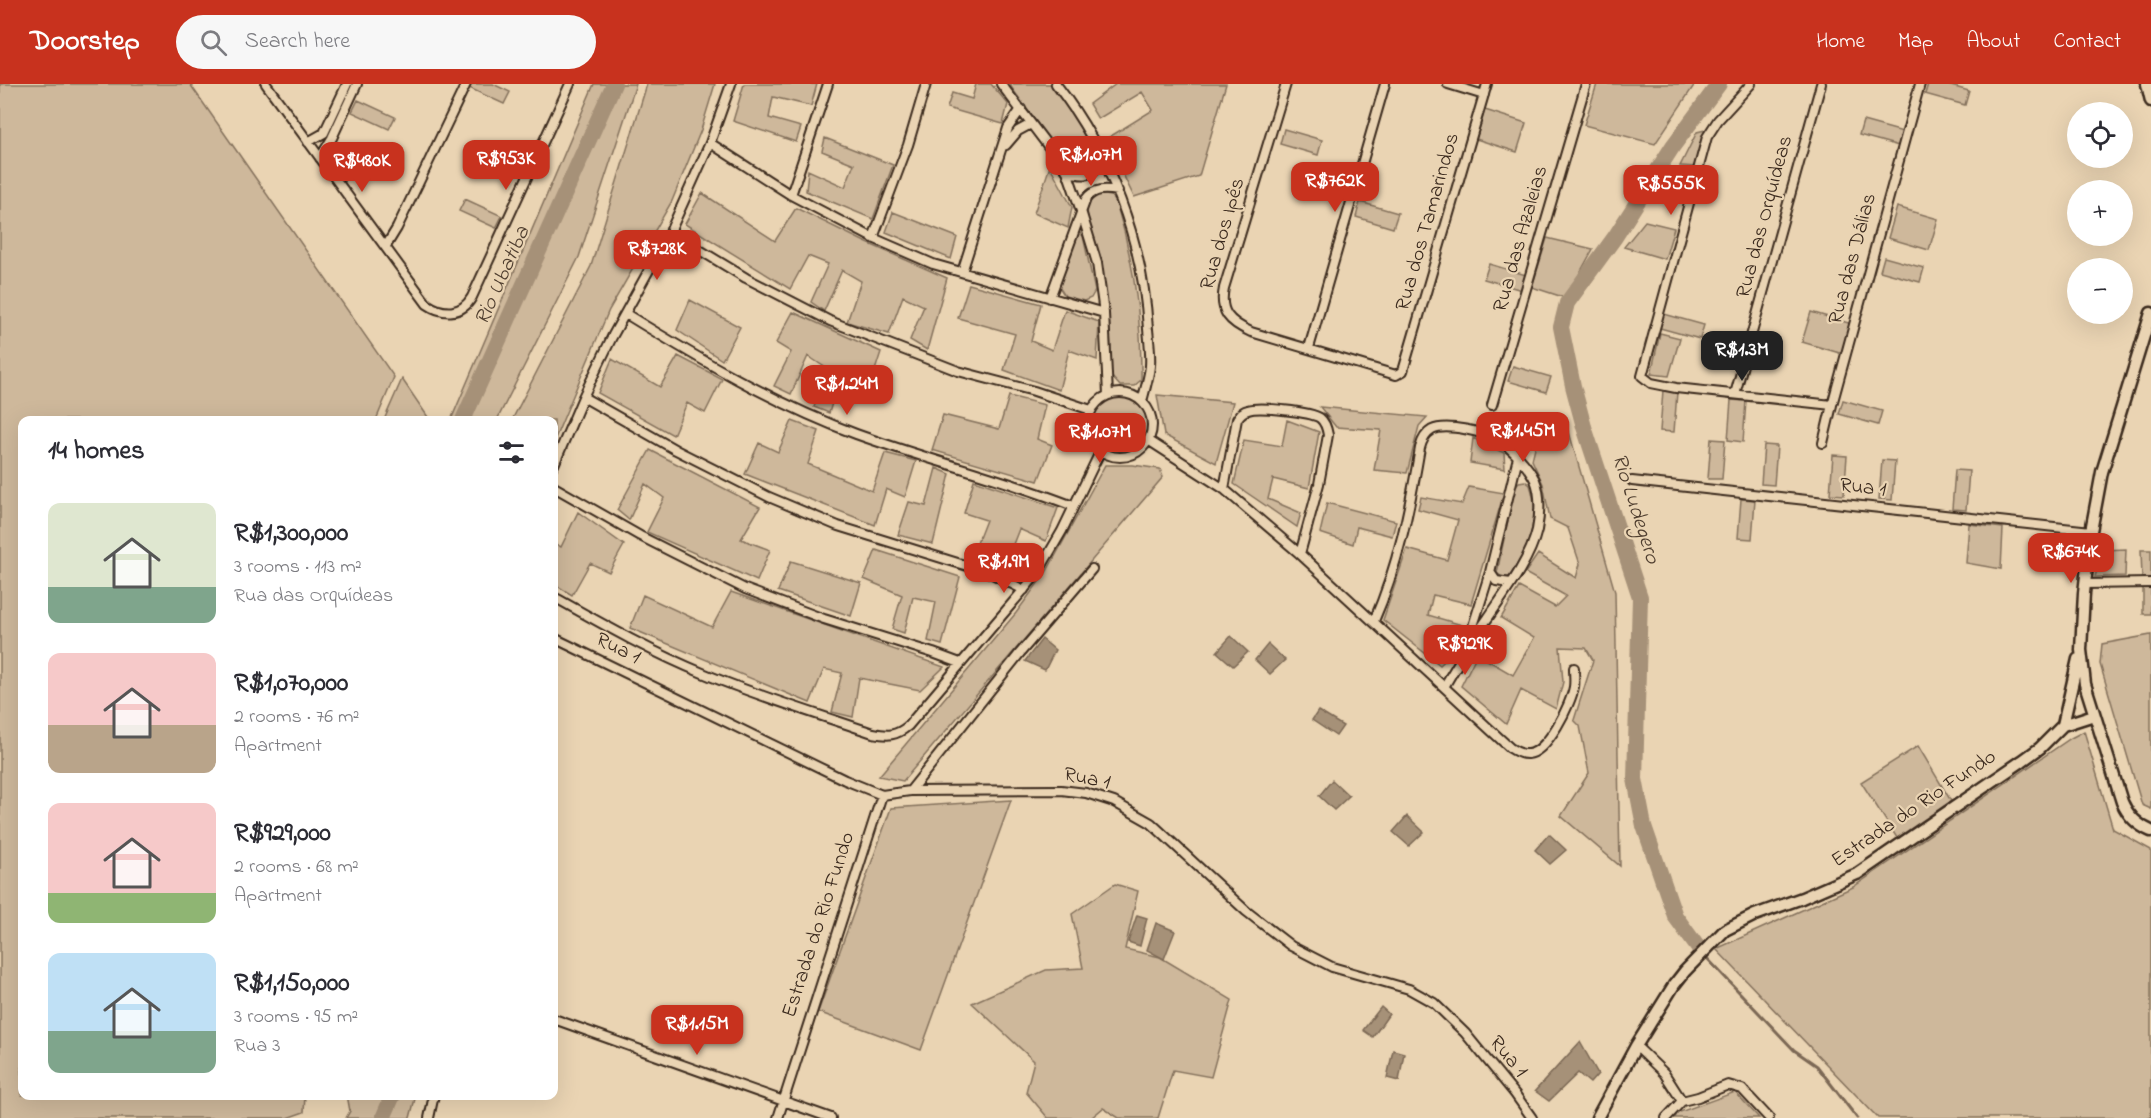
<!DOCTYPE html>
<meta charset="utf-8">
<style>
:root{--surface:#fff;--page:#f7f7f7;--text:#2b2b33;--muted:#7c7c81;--accent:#c8321e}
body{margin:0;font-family:"Indie Flower",sans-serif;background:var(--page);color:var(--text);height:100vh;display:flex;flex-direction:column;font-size:22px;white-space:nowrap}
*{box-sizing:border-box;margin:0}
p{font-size:20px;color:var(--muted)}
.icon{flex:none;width:33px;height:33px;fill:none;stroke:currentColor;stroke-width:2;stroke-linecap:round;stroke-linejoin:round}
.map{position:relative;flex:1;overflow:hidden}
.panel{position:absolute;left:18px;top:332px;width:540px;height:684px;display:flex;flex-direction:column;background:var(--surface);border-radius:12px;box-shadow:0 6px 24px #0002}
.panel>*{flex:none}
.fabs{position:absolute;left:2067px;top:18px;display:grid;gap:12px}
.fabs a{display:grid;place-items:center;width:66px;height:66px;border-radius:50%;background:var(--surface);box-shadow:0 6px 24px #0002;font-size:30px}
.price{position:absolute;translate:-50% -51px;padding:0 14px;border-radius:12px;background:var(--accent);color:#fff;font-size:20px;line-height:39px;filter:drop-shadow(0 2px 3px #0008)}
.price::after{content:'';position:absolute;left:50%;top:36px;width:18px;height:14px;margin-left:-9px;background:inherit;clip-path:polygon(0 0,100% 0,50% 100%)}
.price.selected{background:#222;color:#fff}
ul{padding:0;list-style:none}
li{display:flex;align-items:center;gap:18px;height:150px;padding:0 30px}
li span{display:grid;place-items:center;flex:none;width:168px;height:120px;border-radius:12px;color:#555}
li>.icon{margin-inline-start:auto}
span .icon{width:72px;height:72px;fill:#fffc;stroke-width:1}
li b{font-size:26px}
h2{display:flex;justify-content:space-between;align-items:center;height:72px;padding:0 30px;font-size:26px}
header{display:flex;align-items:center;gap:36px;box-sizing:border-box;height:84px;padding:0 30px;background:var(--accent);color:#fff}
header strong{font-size:28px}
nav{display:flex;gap:33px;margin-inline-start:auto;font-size:21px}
.search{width:420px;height:54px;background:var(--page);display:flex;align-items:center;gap:15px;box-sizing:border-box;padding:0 21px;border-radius:33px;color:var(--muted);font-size:22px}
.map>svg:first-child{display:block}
</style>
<header>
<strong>Doorstep</strong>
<div class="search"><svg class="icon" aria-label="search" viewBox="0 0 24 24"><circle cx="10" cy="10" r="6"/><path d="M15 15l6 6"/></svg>Search here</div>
<nav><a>Home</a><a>Map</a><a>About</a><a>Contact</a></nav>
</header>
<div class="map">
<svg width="2151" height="1034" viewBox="0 0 2151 1034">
<rect width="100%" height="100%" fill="#ead4b3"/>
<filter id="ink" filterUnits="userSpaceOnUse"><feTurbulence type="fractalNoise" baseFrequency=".0167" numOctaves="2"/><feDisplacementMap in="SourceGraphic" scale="12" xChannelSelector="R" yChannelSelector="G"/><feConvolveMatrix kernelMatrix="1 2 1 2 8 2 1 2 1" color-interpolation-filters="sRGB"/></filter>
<g filter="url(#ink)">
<path fill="#ceb89b" stroke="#84715c" stroke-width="1.5" d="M0,0H190L394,293L376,336H22V1011H305L304,1028L287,1034H0Z
M469,0H493L510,8L504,20L467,3Z
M594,0H636L579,173L497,336H451Z
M647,0H715L701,46L672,117L609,226L554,357V336H512L591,182Z
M744,0H817L811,22L773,13L769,34L801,43L796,58L733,37Z
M976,0H991L1008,20L1003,40L947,24L952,9L972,15Z
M1009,0H1051L1074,32L1094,70C1091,84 1081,89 1068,83Z
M1116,0H1226L1199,92L1134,113L1106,55L1153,26L1142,8L1098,35L1089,20Z
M1597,0H1695L1655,60L1584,41Z
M1928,0H1944L1969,7L1965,21L1925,10Z
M358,16L395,33L389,45L352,28Z
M1485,26L1526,39L1517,68L1476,55Z
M1863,37L1903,48L1899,62L1859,51Z
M1284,45L1322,56L1318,71L1280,60Z
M1705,46L1694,83L1680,82L1697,48Z
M825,54L893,81L873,135L806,107L808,86L845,103L854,80L822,67Z
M1050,82L1072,123L1068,144L1034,129Z
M702,109L775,157L796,124L865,158L947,194L927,266L910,256L924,222L903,212L889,250L847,238L861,197L842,186L824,227L811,218L828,180L808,172L790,205L685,140Z
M1099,110L1111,112L1116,118C1134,177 1142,235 1141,296L1134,302H1120L1111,292C1112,246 1107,202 1095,157C1091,144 1084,130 1089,116Z
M465,115L502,132L496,144L459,127Z
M1360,118L1398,129L1393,144L1356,133Z
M1897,123L1938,135L1929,166L1888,154Z
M893,128L957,153L951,175L886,148Z
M1645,137L1674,144L1665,175L1624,163Z
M1080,149L1083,152L1095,207L1091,214L1084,217L1065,212L1059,203L1077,150Z
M1547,154L1593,165L1566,214L1532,203Z
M1884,173L1924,184L1920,198L1880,187Z
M1489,180L1526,191L1522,206L1484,195Z
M969,200L1041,220L1031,257L1052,266L1065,226L1099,238L1097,276L1069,266L1059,306L1004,286L1015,250L958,234Z
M690,216L740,243L722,276L677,246Z
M793,228L881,268L870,302L841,289L829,329L814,323L829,286L808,272L791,310L774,302L791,268L776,259Z
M1811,228L1852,240L1843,270L1802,258Z
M1664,230L1704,241L1700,255L1660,244Z
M1660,249L1680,254L1669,292L1651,290Z
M678,272L722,295L705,329L687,319L673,351L598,309L612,275L660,303Z
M1513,282L1551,293L1546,308L1508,297Z
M402,295L430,336H384Z
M1663,306L1677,308L1674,348L1660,347Z
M1157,311L1233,318L1216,379L1164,351Z
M1009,312L1045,321L1037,355L1052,361L1038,397L932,366L943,331L999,345Z
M1092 341a28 28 0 1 1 56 0a28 28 0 1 1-56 0Z
M1731,316L1746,317L1743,358L1728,356Z
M1843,316L1882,327L1878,341L1839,330Z
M1320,323L1427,333L1419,342L1407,389L1374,386L1381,346L1336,343Z
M1287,336L1319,348L1309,404L1273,395L1268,415L1301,429L1297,443L1234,400L1244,356L1282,362Z
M792,337L819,347L808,380L872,407L885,369L916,377L905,413L886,405L875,441L745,390L759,359L778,368Z
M1539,346L1569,348L1615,508L1620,782L1561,732L1589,689L1580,642L1574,636L1593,576L1586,564L1560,563L1563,598L1556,625L1521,606L1506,640L1461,602L1477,570L1513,591L1534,554L1501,534L1519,503L1555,523L1566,512L1525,489L1538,470L1576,494L1580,480L1568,444L1550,435L1543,400L1532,376Z
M1473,354L1504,369L1505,385L1470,379Z
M1711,355L1725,356L1722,395H1708Z
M1764,361L1777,362L1774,401L1761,400Z
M650,366L760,423L741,455L770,466L757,497L647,448L664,414L645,400L629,436L617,426Z
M1833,371L1847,372L1844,411L1830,410Z
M1882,376L1895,377L1892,416L1879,415Z
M1105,381H1133L1160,385L1163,393L903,697L879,692L1016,529L1047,487Z
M936,384L950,390L933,460L898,451L909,418L926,422Z
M1955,386L1969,387L1966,426L1952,425Z
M974,396L1058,424L1046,457L1019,445L1004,483L972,472L986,436L964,429Z
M1525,397L1530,401C1541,432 1528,468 1509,493H1502L1497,489L1515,402L1519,398Z
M1469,403L1504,409L1471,520L1433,511L1428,531L1462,541L1451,571L1440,581L1383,536L1407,465L1447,476L1458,436L1418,425L1421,413L1462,420Z
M1741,415L1755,416L1752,455L1738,454Z
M1327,419L1396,437L1392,452L1357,443L1353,460L1320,449Z
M578,428L624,461L609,488L590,479L572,511L554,500V459L561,463Z
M1969,440L2003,444L2001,485L1966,479Z
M2126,465L2125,492L2095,493L2102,466Z
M876,466L960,493L942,561L928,557L936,518L913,513L904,549L892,545L902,511L864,495Z
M2141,466H2151V494H2142Z
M791,477L861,499L851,532L778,507Z
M2143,503H2151V530H2143Z
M731,508L944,583L920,606L859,594L853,633L832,628L842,589L824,585L810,619L630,544L643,511L712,543Z
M2151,551V725L2142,721L2100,580L2102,560Z
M2084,647L2113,745L2151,766V1034H1878L1716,865L1853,803L2071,654Z
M1918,662L1951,717L1897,754L1861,698Z
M1011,716L921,966L818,928L891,724Z
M1115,800L1138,807L1125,865L1160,873L1232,916L1211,993L1173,986L1158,1034H1119L1103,1024L1091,1034H1048L1026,1008L1034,977L972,919L1046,886L1083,884L1072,830Z
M1735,1008L1759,1034H1675L1677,1029Z
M347,1011H416L410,1034H346L350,1027Z"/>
<path fill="#a69178" stroke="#7b6854" stroke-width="1.5" d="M1231,552L1248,568L1233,582L1217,568Z
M1042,555L1055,566L1045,586L1025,577Z
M1268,560L1285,576L1270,590L1255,576Z
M1318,627L1343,642L1336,652L1312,636Z
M1332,696L1349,712L1334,726L1319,712Z
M1407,732L1424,748L1409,762L1393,748Z
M1549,750L1566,766L1550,780L1535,766Z
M1137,831L1147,834L1140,862L1128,858Z
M1156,839L1175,847L1164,875L1147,866Z
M1381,923L1389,930L1373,953L1363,946Z
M1580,958L1598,990L1590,999L1578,989L1549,1017L1535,1007Z
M1393,966L1404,969L1399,997L1387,994Z"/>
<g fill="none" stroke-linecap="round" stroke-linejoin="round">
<path stroke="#7b6854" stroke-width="3" d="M1705,872L1794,966L1817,982L1857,1034"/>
<path stroke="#a69178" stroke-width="16" d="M463,336L614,0
M1699,865L1675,832L1644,742L1635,695L1640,513L1584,343L1573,302L1561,243L1567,219L1615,153L1673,62L1719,0
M383,1034L393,1011"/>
<g stroke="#3b2a1e" stroke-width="12">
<path id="street" d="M266,0L427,220C443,231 462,231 472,213L570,0
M1001,0L1067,87L1081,127L1097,179L1104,229L1108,311
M1056,0C1110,70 1143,156 1148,245C1149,257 1151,270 1150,282C1149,293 1145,306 1142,317
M1286,0L1224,204C1219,228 1229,238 1251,248L1396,291L1403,287L1487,0
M1448,0L1484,11
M1751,0L1718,36L1707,53L1642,292L1651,299L1676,304L1832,321
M308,58L324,49L347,0
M710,59L791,111L873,154L933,180L1104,229
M1006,61L1018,47L1031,40
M320,74L332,54L357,0
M1067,87C1084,93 1092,93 1103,76
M791,111L828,0
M670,148L746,194L830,237L958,287L1034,307L1091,326
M873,154L908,61L926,0
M386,162L397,144L466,0
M962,188L1008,44L1021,25
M1050,214L1086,115C1094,104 1106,105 1118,107
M626,230C699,275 775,320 856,350C928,376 1002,394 1073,422
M1309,264L1385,0
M1088 341a32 32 0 1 1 64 0a32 32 0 1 1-64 0Z
M1735,310L1821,0
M583,313L676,366L769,413L838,442L990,489L1024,506
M1492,321L1586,0
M1148,356L1224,405L1300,470L1510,664C1516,667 1521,671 1528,670C1547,669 1571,620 1574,603C1575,597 1574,590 1574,584
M1823,359L1832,321L1920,0
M554,381L583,313L612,253L670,148L710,59L731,0
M1632,397L2091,447
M554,403L640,452L745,505L824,535L933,569L960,579
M1224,405L1237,335C1240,330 1243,327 1248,326C1259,322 1311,328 1320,334C1325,338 1327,345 1328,351L1319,400L1300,470
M1490,488L1496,497L1511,499
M2085,500L2151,499
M554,513C602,540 653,569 705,590C760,613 817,630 873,649C888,652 896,652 908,642L1037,490L1062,447L1101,366
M1374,537C1398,482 1410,423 1420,364C1422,356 1425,350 1432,346C1446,339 1485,348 1498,356C1512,364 1528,382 1535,396C1541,410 1540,431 1537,446C1530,476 1505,509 1488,534C1472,556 1458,579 1444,603
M554,554L845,696L882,711L910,707L1061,706L1086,709L1114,718L1151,739L1246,827L1291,862L1332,883L1409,905L1434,919L1465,949L1515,1010L1532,1034
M1468,558L1490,488L1518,373
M910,707L1020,569L1092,485
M554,935L831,1034
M1636,962L1664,989L1682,1017
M429,1034L434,1011
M778,1034L882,711
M1666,1034L1682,1017L1698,1013L1728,1001L1742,1005L1769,1034"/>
</g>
<g stroke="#3b2a1e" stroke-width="15">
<path id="secondary" d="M2147,0L2151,17
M2151,229L2102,388L2091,447L2084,509L2081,566L2085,600L2122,718C2128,732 2137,741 2151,747
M2063,641L2078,575
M1597,1034L1636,962L1674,901L1685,887L1725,846L1755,831L1802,814L1857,790L2022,677L2040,664L2063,641L2094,631"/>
</g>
<use href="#street" stroke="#ead4b3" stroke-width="8"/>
<use href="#secondary" stroke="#ead4b3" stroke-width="10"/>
</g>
</g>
<g text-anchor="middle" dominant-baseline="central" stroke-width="4.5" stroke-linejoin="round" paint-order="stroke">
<g font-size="21" fill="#3b2a1e" stroke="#ead4b3">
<text transform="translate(1765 133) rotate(-75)">Rua das Orquídeas</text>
<text transform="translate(1428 138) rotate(-74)">Rua dos Tamarindos</text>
<text transform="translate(1223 150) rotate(-74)">Rua dos Ipês</text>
<text transform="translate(1521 155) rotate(-74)">Rua das Azaleias</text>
<text transform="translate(1853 175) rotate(-75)">Rua das Dálias</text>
<text transform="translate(1863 404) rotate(6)">Rua 1</text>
<text transform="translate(618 565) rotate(26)">Rua 1</text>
<text transform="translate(1087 695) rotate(11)">Rua 1</text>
<text transform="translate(1914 725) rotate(-34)">Estrada do Rio Fundo</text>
<text transform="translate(819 841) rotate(-72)">Estrada do Rio Fundo</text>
<text transform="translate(1508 973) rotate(50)">Rua 1</text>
</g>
<g font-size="22" font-style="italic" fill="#503f30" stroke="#ead4b3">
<text transform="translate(503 192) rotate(-66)">Rio Ubatiba</text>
<text transform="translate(1635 425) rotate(72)">Rio Ludegero</text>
</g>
</g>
</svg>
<div class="fabs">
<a><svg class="icon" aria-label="locate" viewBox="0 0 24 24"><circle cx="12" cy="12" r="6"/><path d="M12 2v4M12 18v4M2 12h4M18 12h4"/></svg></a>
<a>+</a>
<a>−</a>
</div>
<b class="price" style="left:1091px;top:103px">R$1.07M</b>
<b class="price" style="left:506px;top:107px">R$953K</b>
<b class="price" style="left:362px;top:109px">R$480K</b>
<b class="price" style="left:1335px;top:129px">R$762K</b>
<b class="price" style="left:1671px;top:132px">R$555K</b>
<b class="price" style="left:657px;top:197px">R$728K</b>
<b class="price selected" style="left:1742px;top:298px">R$1.3M</b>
<b class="price" style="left:847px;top:332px">R$1.24M</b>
<b class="price" style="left:1523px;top:379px">R$1.45M</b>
<b class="price" style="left:1100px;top:380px">R$1.07M</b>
<b class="price" style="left:2071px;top:500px">R$674K</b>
<b class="price" style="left:1004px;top:510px">R$1.9M</b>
<b class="price" style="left:1465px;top:592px">R$929K</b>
<b class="price" style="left:697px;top:972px">R$1.15M</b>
<section class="panel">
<h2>14 homes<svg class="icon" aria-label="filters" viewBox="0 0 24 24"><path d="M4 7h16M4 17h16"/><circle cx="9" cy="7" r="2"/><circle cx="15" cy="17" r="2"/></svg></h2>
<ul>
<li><span style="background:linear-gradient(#dfe7d0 70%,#7fa58c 0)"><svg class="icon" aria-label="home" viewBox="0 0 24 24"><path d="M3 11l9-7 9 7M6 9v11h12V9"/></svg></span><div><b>R$1,300,000</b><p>3 rooms · 113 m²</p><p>Rua das Orquídeas</p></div></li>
<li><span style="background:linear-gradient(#f6c9c9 60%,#b9a48a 0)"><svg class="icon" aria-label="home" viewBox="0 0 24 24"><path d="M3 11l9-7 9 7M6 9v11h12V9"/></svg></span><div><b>R$1,070,000</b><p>2 rooms · 76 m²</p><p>Apartment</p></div></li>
<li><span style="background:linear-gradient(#f6c9c9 75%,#8fb573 0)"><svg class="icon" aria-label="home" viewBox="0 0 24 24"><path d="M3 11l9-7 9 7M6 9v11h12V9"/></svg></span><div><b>R$929,000</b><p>2 rooms · 68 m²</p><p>Apartment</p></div></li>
<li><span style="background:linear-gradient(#bfe0f5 65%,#7fa58c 0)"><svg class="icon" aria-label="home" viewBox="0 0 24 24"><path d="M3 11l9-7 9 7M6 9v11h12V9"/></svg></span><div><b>R$1,150,000</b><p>3 rooms · 95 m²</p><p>Rua 3</p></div></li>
</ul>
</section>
</div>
